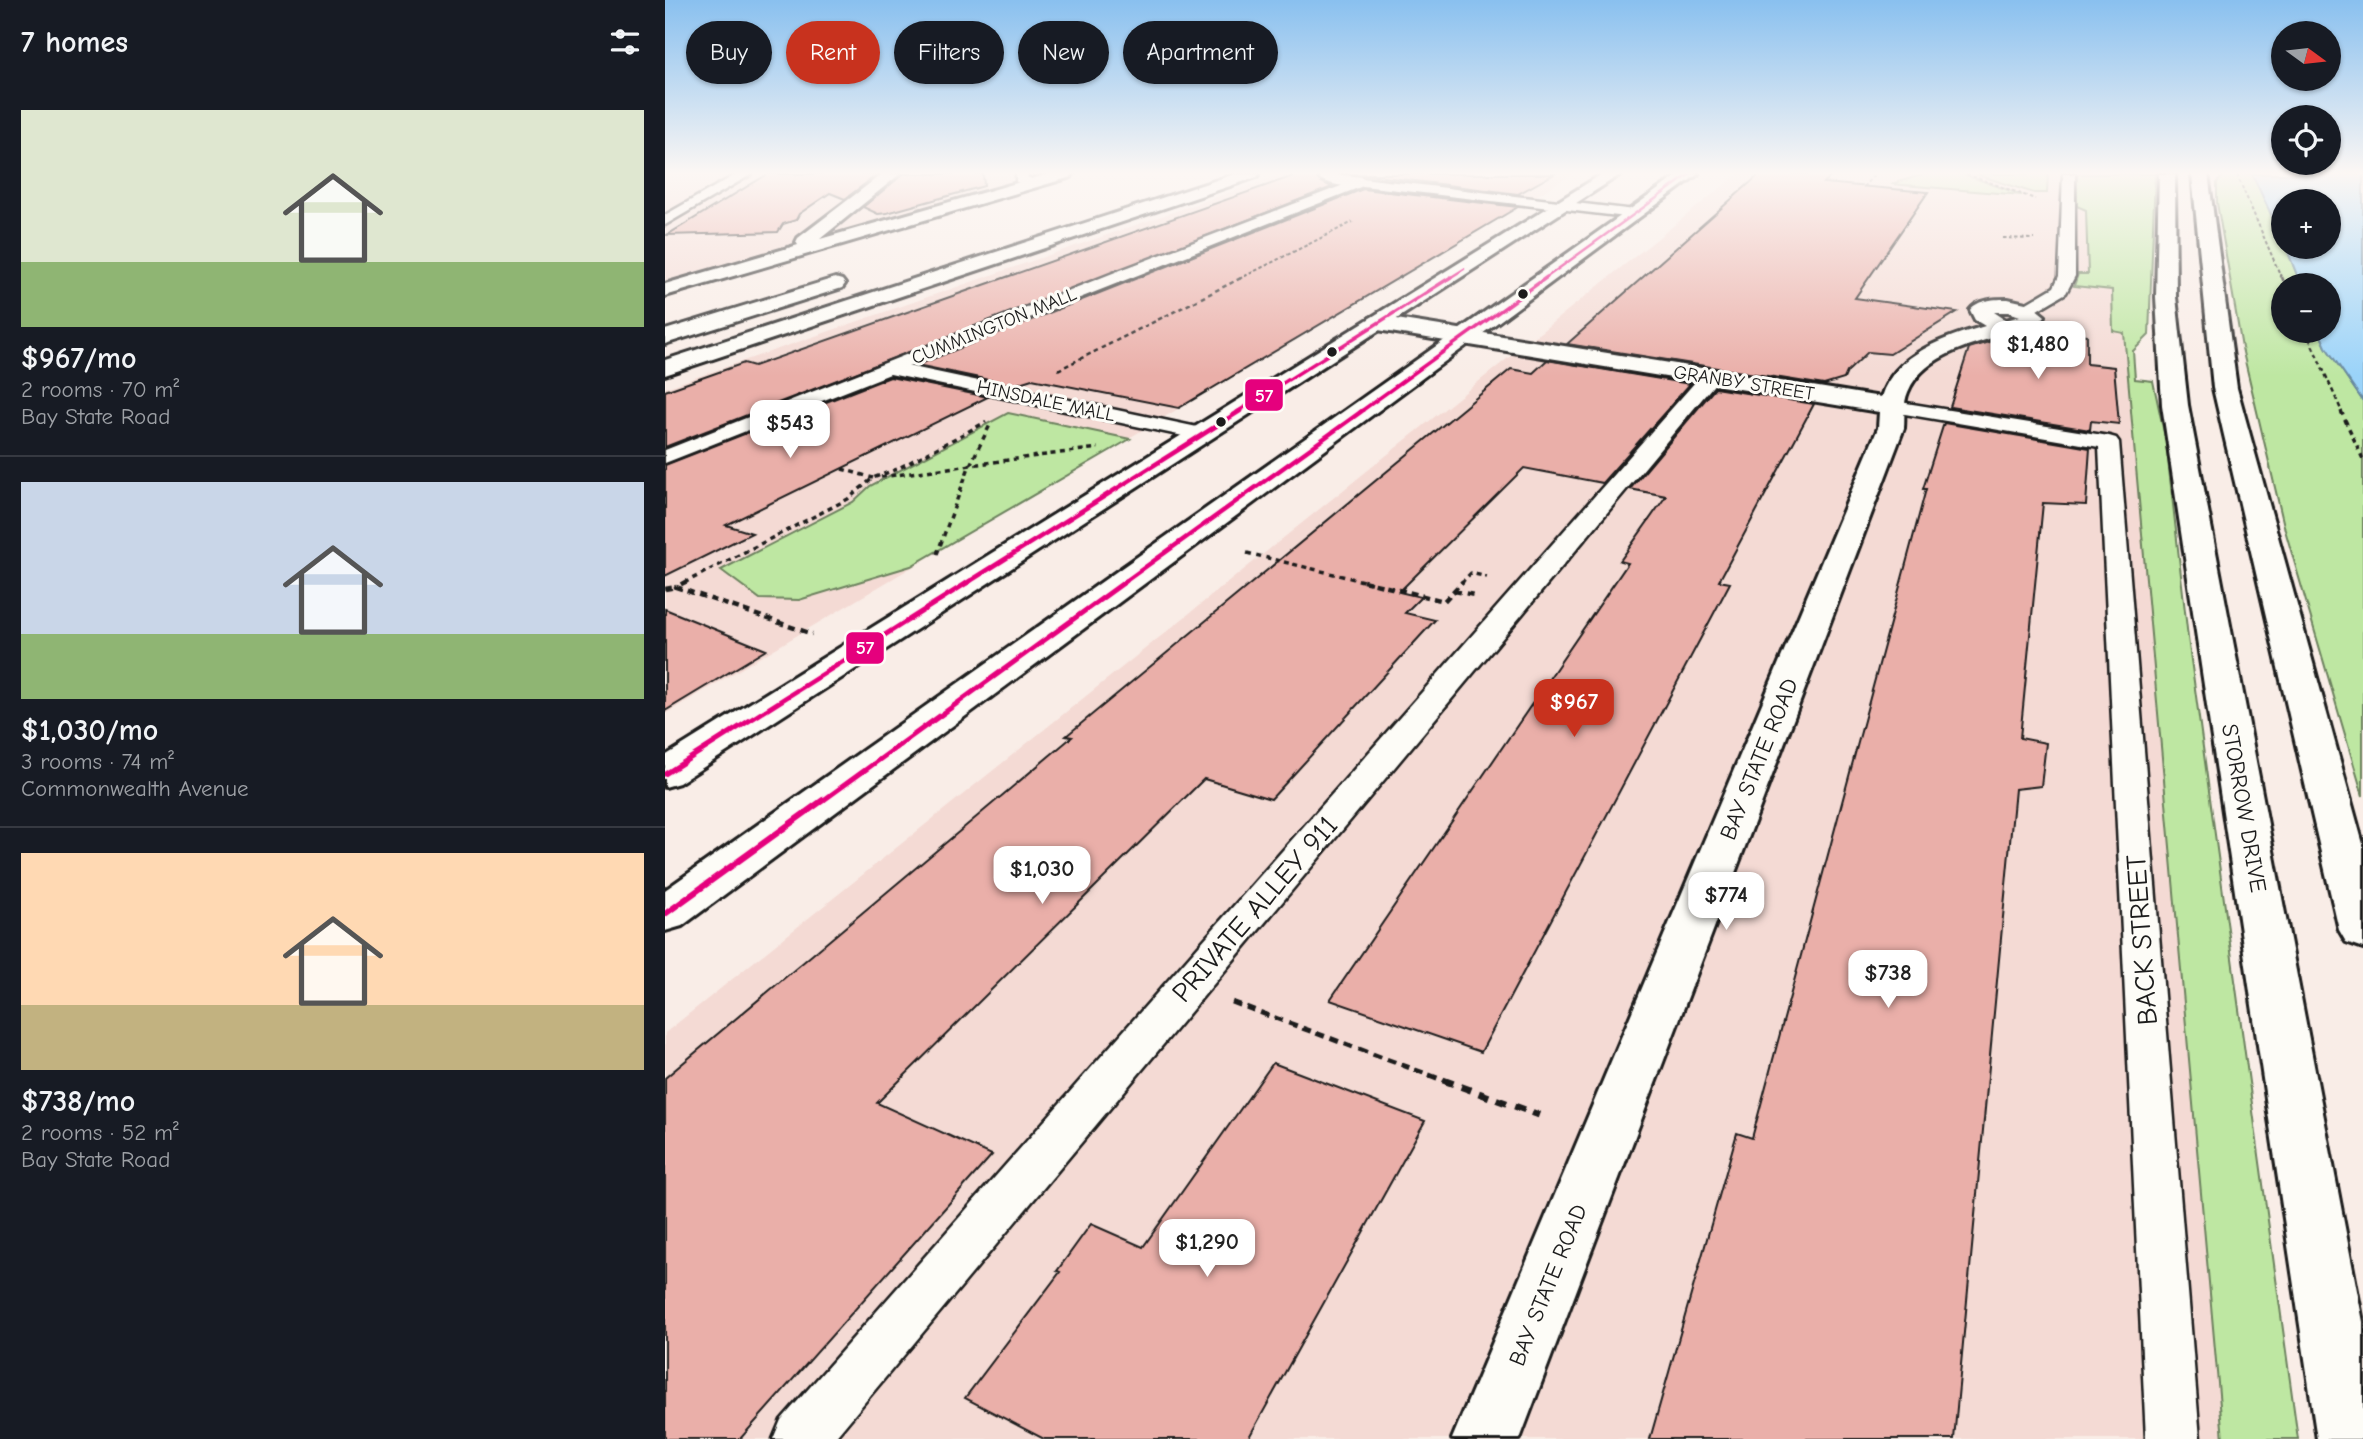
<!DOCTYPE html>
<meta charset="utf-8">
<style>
:root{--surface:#171b24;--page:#242831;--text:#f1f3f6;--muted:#9ea1a6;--line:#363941;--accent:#c8321e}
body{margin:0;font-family:"Comic Neue",sans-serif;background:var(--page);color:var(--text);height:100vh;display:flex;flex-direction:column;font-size:26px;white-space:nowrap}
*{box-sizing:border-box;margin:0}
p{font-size:23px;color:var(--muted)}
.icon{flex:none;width:38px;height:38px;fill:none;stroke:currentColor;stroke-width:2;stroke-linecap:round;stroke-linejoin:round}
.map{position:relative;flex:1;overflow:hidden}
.sheet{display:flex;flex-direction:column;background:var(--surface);width:665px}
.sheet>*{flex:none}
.guide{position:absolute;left:21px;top:21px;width:665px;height:63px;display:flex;gap:14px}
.needle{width:46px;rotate:105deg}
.controls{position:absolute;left:1606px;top:21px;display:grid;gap:14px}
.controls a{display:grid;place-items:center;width:70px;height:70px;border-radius:50%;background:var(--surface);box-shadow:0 2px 5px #0004;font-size:35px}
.price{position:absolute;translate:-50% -60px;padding:0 16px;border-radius:14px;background:#fff;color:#222;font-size:23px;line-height:46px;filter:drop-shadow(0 2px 4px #0008)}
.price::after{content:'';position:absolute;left:50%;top:42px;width:21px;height:16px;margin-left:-10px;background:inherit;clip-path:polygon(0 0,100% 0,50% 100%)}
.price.current{background:var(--accent);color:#fff}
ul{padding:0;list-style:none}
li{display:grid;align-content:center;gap:14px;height:371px;padding:0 21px}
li+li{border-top:2px solid var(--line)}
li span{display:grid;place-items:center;height:217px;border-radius:0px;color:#555}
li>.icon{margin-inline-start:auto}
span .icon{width:126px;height:126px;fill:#fffc;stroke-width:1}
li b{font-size:30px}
h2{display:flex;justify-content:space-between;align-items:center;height:84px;padding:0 21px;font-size:30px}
.tag{padding:0 24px;border-radius:32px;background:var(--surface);box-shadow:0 2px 5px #0004;font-size:24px;line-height:63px}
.tag.current{background:var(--accent);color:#fff}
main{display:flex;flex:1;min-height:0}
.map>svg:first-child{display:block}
</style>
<main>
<section class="sheet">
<h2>7 homes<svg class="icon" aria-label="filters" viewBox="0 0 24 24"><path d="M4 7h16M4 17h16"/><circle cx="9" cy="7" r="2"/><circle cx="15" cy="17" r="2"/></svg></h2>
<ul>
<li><span style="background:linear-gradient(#dfe7d0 70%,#8fb573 0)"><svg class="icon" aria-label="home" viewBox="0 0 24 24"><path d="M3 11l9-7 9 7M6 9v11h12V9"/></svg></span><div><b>$967/mo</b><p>2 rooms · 70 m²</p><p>Bay State Road</p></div></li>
<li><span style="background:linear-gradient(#c9d6e8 70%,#8fb573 0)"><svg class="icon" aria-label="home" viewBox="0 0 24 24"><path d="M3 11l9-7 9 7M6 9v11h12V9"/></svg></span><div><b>$1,030/mo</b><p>3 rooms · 74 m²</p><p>Commonwealth Avenue</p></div></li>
<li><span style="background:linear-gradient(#ffd9b3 70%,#c2b280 0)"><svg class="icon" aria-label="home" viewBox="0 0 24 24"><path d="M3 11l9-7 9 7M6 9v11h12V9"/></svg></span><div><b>$738/mo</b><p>2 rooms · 52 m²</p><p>Bay State Road</p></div></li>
</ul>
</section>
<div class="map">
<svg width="1698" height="1439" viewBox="0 0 1698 1439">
<rect width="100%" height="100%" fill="#f9ede7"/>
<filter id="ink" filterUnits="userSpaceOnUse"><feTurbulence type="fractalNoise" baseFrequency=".0143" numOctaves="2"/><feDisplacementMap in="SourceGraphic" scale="14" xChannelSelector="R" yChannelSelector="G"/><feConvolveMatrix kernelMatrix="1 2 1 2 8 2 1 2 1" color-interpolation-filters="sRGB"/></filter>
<g filter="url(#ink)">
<path fill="#f4dad4" d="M0,174H381L0,284Z
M618,174H908L0,714V388Z
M1073,174H1468L1461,346L1558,1439H0V1033Z"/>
<path fill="#bee7a2" stroke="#6d825f" stroke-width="2" d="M1260,174H1298L1357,195L1226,184Z
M1310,174H1383L1382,193H1369Z
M1412,174H1490L1484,335L1468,351L1470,379L1488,381L1501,442L1523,638L1633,1439H1558L1459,333L1448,331L1447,290L1409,286L1413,274H1423L1421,210L1412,206Z
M1561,174H1587L1607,212L1636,285H1619V331H1654L1661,347L1698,401V796L1620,530L1577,348L1552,203V182Z
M343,413L465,439L246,566L134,600L95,599L56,570L188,502L205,486Z"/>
<path fill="#9ad3f9" stroke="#688aa1" stroke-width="2" d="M1587,174H1698V401L1661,347L1654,331H1664V285H1636L1621,247H1664V201H1619V242Z"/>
<path fill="#eaafa9" stroke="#1c1c1c" stroke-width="2" d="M103,174H213L180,199L165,193L134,214L131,220L118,224L113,232L2,235Z
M238,174H318L319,186L222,213L213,214L198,207Z
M634,174H653V180L667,187L0,447V391L79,363L89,366Z
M695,174H889L853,194Z
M1095,174H1168L1159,183L1263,192L1190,298L1292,312L1225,354L1203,352L1182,372L1179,379L1159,385L902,344Z
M698,189L853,207L514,408L367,379L348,385L252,365Z
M1399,333L1422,335V364L1449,367L1454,424L1426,421L1425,430L1285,407L1304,348L1337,338Z
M882,360L1025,384L937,483L859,468L734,592L756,597L740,613L770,620L606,799L539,779L212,1103L327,1155L75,1439H0V1078L407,737L401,736L846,369L868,373Z
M225,377L323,397L61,525L87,533L0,576V465Z
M1050,388L1149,404L1054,581L1065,583L816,1052L665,1000L963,563L955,561L1001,496L965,489Z
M1279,423L1425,448L1421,505L1378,503L1355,738L1381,743L1376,786L1350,789L1289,1439H985L1072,1133L1087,1138L1261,489H1258Z
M0,609L101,650L0,711Z
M608,1063L760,1121L583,1439H379L300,1398L395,1272L392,1271L426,1224L478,1247Z"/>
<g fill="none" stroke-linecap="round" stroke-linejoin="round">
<g stroke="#1c1c1c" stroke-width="5">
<path id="service" d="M72,174H87L0,225V215Z
M351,174H363L362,177L377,183L371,187L351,182Z
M1398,174H1410V276L1401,293L1367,313H1355L1353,310L1355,307L1389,287L1394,276Z
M697,178L970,210L977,214L970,218L698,186L243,366L537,428L544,430L547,434L544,438L537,440L225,374L0,463V450L453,271Z
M1045,371L1052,373L1054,377L1052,381L169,1439H108L116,1420L1038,373Z
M1229,401L1444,436L1451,438L1454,442L1535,1439H1481L1434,447L1222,411L1219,407Z"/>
</g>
<g stroke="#1c1c1c" stroke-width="6">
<path id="pedestrian" d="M669,174L697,177L705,182C696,190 663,186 654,178L656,175Z"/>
</g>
<g stroke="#1c1c1c" stroke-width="6">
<path id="minor" d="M217,174H235L155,239L383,174H408L406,177L0,296V284L133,245L131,242L133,238Z
M1343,299L1365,304L1380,316C1372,328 1360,328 1347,332C1313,343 1259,353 1243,392C1238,403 1240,416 1239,428L855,1439H787L1213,428L1214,412L713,330L705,328L702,323L705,318L713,316L1216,397C1230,353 1281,337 1320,326L1310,320L1305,310C1313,299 1331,299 1343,299ZM1329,312H1343L1355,316L1341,320Z"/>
</g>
<g stroke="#1c1c1c" stroke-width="6">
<path id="primary" d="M937,174H956L14,783L0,787V756Z
M1015,174H1033L17,926L0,931V890Z"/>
</g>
<g stroke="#1c1c1c" stroke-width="6">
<path id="motorway" d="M570,174H594L592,177L0,375V360Z
M1494,174H1510L1511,297L1523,405L1698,1322V1439H1652L1497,405L1491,297Z
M1527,174H1543L1572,388L1698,844V948L1681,942L1674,930L1548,388Z
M170,278L177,280L180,284L177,288L0,344V330Z"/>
</g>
<path stroke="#1c1c1c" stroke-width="2" stroke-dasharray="3.5 2.5" stroke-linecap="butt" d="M1302,174L1370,199
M1572,175L1617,279
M1198,187L1210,174
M1338,238L1369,239
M574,279L688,222"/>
<path stroke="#1c1c1c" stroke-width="2.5" stroke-dasharray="4.5 3.5" stroke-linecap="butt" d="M1617,277L1620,285
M1641,331L1677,412
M393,370L578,277"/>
<path stroke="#1c1c1c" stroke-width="3.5" stroke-dasharray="5 4.5" stroke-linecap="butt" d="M1676,411L1698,459
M177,469L208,478
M216,477L433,448
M582,553L706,583
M272,554L304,467L326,423
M19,583L183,499L208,478L232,469L321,422
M796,583L806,573L822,577"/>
<path stroke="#1c1c1c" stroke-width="4.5" stroke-dasharray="7 5" stroke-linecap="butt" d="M22,581L11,587L147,634
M698,581L779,601L798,581
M0,589L11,587
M789,591L809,595"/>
<path stroke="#1c1c1c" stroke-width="5" stroke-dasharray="9 6" stroke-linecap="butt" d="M567,1002L783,1082"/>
<path stroke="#1c1c1c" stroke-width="7" stroke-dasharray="11 8" stroke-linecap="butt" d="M778,1080L874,1115"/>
<use href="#service" fill="#fdfcf7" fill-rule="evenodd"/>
<use href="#pedestrian" fill="#fdfcf7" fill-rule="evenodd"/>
<use href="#minor" fill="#fdfcf7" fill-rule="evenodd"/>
<use href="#primary" fill="#fdfcf7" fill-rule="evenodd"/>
<use href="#motorway" fill="#fdfcf7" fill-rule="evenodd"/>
<g stroke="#fdfcf7" stroke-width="5">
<path id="bus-1-far4" d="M783,279L799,269
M879,279L1025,174"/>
</g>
<g stroke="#fdfcf7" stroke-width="7">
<path id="bus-1-far3" d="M572,412L786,277
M695,412L882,277"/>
</g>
<g stroke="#fdfcf7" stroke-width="9">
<path id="bus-1-far2" d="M302,583L575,411
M458,583L697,411"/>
</g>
<g stroke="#fdfcf7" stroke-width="10">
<path id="bus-1-far1" d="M0,774L305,581
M156,802L461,581"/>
</g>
<g stroke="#fdfcf7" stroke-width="11">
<path id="bus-1" d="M0,914L158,800"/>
</g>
<use href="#bus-1-far4" stroke="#e5007d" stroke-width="2.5"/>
<use href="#bus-1-far3" stroke="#e5007d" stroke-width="3.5"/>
<use href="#bus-1-far2" stroke="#e5007d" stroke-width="4.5"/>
<use href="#bus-1-far1" stroke="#e5007d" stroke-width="5"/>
<use href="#bus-1" stroke="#e5007d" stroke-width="6"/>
</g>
</g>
<linearGradient id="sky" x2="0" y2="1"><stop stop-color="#89c0ef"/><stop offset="0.46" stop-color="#fcf7f4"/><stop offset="1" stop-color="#fcf7f4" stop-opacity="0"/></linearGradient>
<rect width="1698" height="376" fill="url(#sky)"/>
<g fill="#1c1c1c" stroke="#fdfcf7" stroke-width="2.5">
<circle cx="858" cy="294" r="6"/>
<circle cx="667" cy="352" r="6"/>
<circle cx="556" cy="422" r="6"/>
</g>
<g text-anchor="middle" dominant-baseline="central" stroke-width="6" stroke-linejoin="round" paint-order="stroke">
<g font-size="19" fill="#1c1c1c" stroke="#fdfcf7">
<text transform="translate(329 326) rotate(-22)">CUMMINGTON MALL</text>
<text transform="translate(1079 383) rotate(9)">GRANBY STREET</text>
<text transform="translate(381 401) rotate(12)">HINSDALE MALL</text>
</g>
<g font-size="23" fill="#1c1c1c" stroke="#fdfcf7">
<text transform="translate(1094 759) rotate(-68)">BAY STATE ROAD</text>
<text transform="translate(1579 808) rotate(80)">STORROW DRIVE</text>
<text transform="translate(883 1285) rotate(-68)">BAY STATE ROAD</text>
</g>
<g font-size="28" fill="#1c1c1c" stroke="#fdfcf7">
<text transform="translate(590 909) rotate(-49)">PRIVATE ALLEY 911</text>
<text transform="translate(1477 940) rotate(-94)">BACK STREET</text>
</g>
</g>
<g stroke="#fdfcf7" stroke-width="2.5">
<rect x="579" y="378" width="40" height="34" rx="7" fill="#e5007d"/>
<rect x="180" y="631" width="40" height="34" rx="7" fill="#e5007d"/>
</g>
<g font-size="19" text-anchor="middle" font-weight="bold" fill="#fff">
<text x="599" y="402">57</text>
<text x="200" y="654">57</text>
</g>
</svg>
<div class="controls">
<a><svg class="needle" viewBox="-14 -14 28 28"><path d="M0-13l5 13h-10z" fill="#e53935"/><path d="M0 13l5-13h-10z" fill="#9ea1a6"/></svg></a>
<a><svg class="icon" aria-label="locate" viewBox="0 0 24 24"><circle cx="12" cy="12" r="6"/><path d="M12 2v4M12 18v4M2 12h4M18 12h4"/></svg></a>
<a>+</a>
<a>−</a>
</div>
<b class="price" style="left:1373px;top:381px">$1,480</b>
<b class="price" style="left:125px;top:460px">$543</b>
<b class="price current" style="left:909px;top:739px">$967</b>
<b class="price" style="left:377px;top:906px">$1,030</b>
<b class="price" style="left:1061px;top:932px">$774</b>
<b class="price" style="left:1223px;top:1010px">$738</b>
<b class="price" style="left:542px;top:1279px">$1,290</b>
<div class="guide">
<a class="tag">Buy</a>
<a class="tag current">Rent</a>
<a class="tag">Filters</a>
<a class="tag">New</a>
<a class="tag">Apartment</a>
</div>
</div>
</main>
